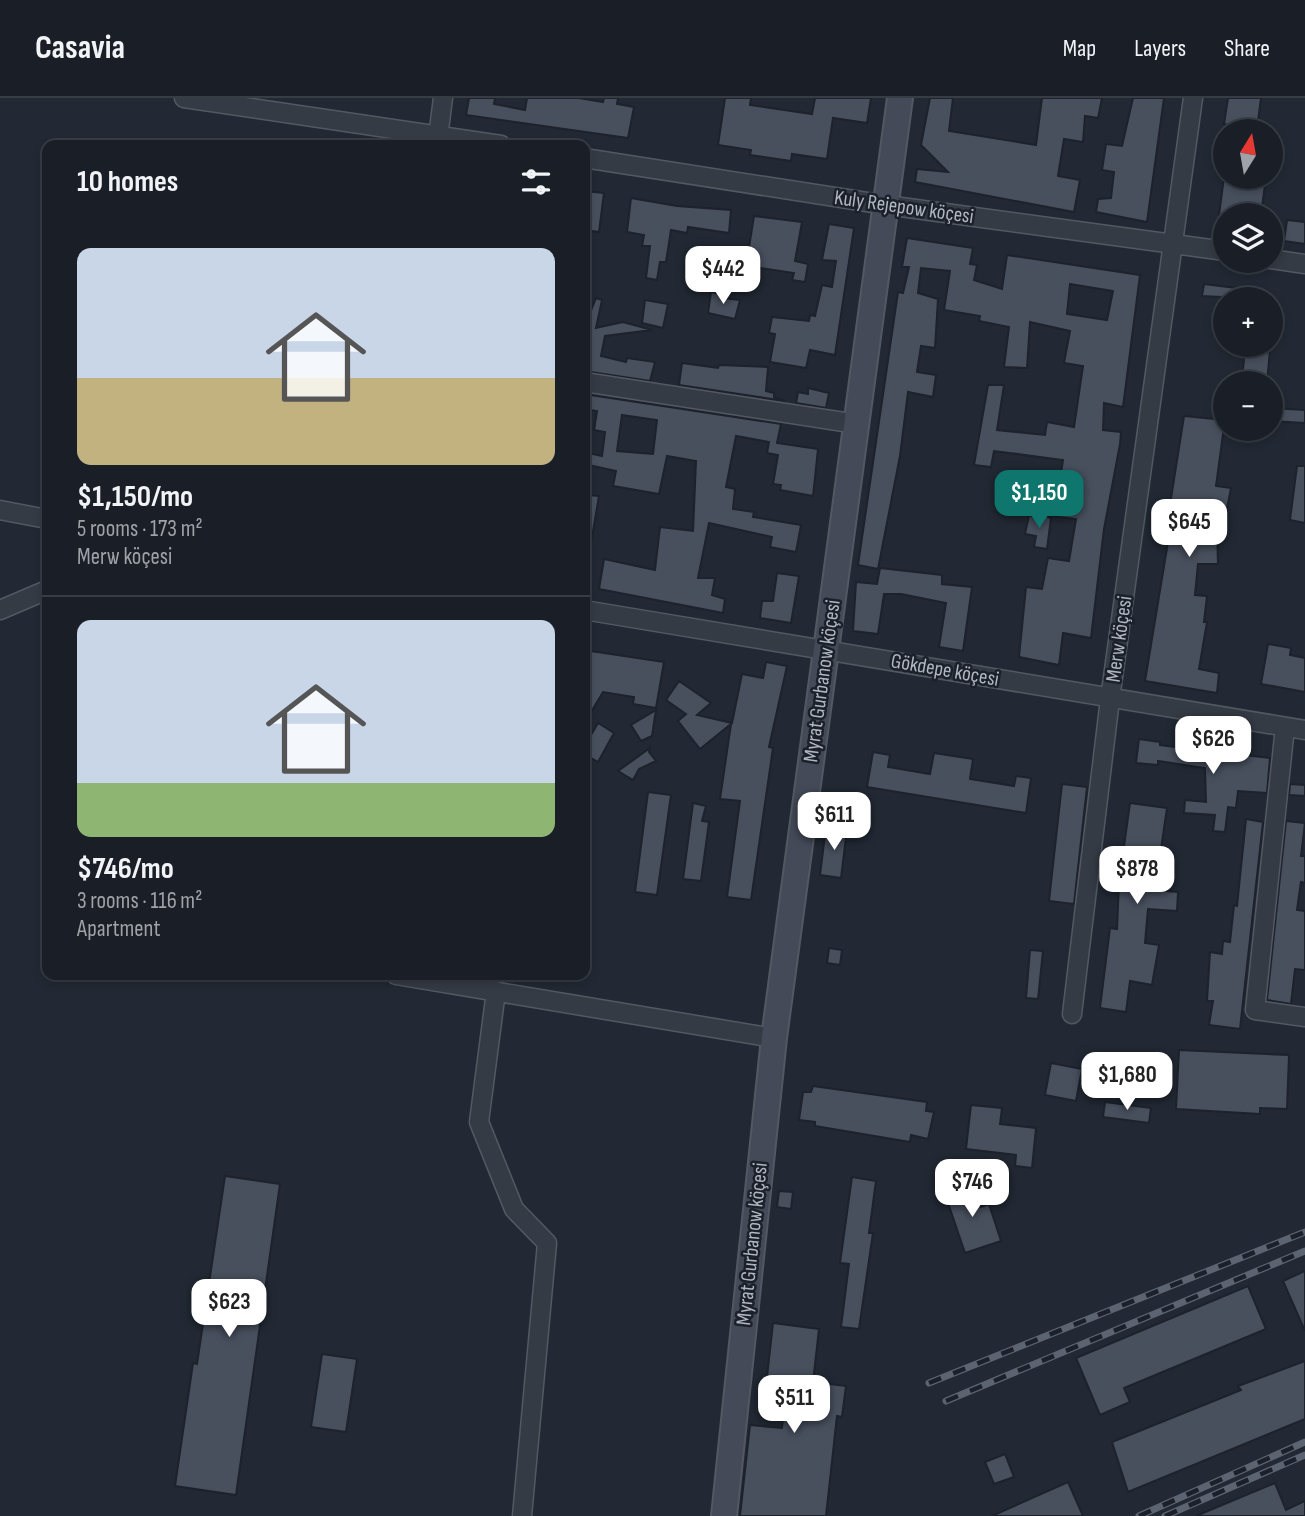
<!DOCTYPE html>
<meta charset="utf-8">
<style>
:root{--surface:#1a1f27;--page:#272c33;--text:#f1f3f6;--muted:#9fa2a7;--line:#383d44;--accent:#0f766e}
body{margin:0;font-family:"Sofia Sans Condensed",sans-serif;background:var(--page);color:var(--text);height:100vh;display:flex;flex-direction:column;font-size:26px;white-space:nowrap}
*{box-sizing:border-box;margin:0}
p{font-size:23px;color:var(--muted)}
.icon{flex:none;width:38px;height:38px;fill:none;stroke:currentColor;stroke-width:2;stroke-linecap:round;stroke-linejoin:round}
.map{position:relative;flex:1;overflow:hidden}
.drawer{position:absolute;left:42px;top:42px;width:548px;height:840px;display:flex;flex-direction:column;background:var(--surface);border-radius:14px;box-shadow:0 4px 10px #0003,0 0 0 2px var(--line)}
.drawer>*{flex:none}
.needle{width:46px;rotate:11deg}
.controls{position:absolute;left:1213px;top:21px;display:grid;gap:14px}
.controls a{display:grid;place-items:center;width:70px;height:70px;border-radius:50%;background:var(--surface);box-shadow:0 4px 10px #0003,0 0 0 2px var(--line);font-size:35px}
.price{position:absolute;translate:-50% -60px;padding:0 16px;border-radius:14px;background:#fff;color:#222;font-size:23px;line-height:46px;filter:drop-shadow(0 2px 4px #0008)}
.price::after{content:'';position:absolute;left:50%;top:42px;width:21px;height:16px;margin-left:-10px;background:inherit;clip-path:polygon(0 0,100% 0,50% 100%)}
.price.on{background:var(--accent);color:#fff}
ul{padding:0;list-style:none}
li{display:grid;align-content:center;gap:14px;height:371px;padding:0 35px}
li+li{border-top:2px solid var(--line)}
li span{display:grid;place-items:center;height:217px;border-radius:14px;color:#555}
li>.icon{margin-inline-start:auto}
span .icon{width:126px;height:126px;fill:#fffc;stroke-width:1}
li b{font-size:30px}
h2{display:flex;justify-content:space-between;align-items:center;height:84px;padding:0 35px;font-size:30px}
header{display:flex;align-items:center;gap:42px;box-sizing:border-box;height:98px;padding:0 35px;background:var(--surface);border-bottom:2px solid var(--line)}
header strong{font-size:33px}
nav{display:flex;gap:38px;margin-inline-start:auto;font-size:24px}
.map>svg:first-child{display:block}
</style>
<header>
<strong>Casavia</strong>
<nav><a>Map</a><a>Layers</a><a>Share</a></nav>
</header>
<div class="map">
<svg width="1305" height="1418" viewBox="0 0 1305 1418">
<rect width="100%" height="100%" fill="#222934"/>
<path fill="#48505e" stroke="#1d222c" stroke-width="2" fill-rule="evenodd" d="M469,0H495L494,6L525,12L527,0H579L603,4L604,0H618L617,6L634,9L628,40L466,17Z
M725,0H751L750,7L812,16L815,0H871L867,25L833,20L827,61L792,56L791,63L750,57L751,52L718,47Z
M930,0H953L949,33L1036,47L1042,0H1102L1098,20L1085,18L1083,44L1064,41L1058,78L1080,82L1074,114L915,84L917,71L948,74L921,47Z
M1133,0H1164L1147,124L1096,114L1098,101L1111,100L1114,74L1102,72L1106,46L1122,48Z
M1228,0H1261L1257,31L1224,26Z
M1224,79H1266L1261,117H1219Z
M584,93L604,95L599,134L585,132L587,115H584Z
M631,100L677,108L731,112L729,135L688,129L687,135L671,132L666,164H660L657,182L646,180L650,148H642L644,137L627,134Z
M754,118L802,124L795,163L808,166L805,184L792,182L794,175L746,168Z
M1287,122L1305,124V146L1284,143Z
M829,126L854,130L835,257L810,252L806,270L770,264L775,236L769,235L772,219L809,223L810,217L815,218L822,187L832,189L836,163L822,162Z
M907,140L973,150L970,166L977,167L974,182L1002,191L1007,157L1140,177L1123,309L1104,305L1103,332L1121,334L1120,346L1104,431L1091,540L1063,535L1059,567L1019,559L1026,489L1042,491L1048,460L1069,463L1076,421L1050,418L1053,399L1057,400L1063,362L994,353L991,369L974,367L988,287H1004L997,332L1045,337L1047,324L1074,329L1083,268L1064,265L1070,233L1030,224L1027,270L1004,269L1009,229L979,223L980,218L944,212L950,173L921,170L918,195L938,201L935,250L921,248L917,274L936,277L933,299L908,294L900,358L878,471L858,467L898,194L903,195L909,169H902ZM1070,186L1113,193L1107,222L1067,216Z
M1204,186L1260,193V201L1202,198Z
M711,194L722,196V200L740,202L735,221L708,215Z
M596,200L602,202L596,230L623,224L652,232L605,238L601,258L626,264L627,260L655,264L650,283L584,273V229Z
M645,202L668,206L663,230L642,225Z
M1245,249L1270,251L1267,285L1242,283Z
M682,265L718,270L719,267L768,269L766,293L774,295V299L785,303L679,287Z
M808,290L829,295L826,310L796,305L798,294L808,296Z
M584,296L781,326L777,345L818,351L813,398L780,392L781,387L773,386L778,357L767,355L769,344L736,338L726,389L735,391L733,411L754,414L753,419L801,427L796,454L770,449L772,439L709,425L698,480H715L712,497L725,501L723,515L599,491L604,461L655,472L660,429L693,433L696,363L667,358L659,396L613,388L616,373L584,366V354L602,358L605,334L594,332L597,313L584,311ZM622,317L657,322L653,356L617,353Z
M1270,310L1305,312V325L1270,323Z
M1184,318L1225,322L1216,388L1231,390L1223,431H1217L1218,466H1198L1195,497L1207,498L1204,524H1207L1199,571L1219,575L1217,595L1145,583L1169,438H1166L1169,413Z
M1297,368H1305V425L1290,422Z
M587,397L599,398L591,445H584Z
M1039,415L1051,420L1047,451L1034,449L1036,438L1025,436L1029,417L1038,420Z
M880,470L942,477V486L972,489L963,553L939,549L946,505L901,496H884L878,536L853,533L856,484L877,486Z
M777,475L799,478L791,525L760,520L762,503H773Z
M1268,546L1291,550L1290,557L1305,560V594L1261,586Z
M584,552L664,564L656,610L633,606L634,599L603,594L584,626L587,566Z
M766,564L787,568L769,649L773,650L751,802L727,799L740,703L720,701L731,626L700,651L678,623L686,616L666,602L679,583L711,605L697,617L732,625L742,576L763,580Z
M656,612L652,638L641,643L631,627Z
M598,625L614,635L598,664L584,656V649Z
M1139,641L1160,644V647L1270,660L1267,695L1238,693L1236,710L1228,709L1225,734L1213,733L1215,717L1184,715L1185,702L1206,704L1205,670L1158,663V667L1136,665Z
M650,650L649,654L656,663L639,671L633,682L618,673Z
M873,654L890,657L888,669L930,676L934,655L973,661L970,681L1014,688L1016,678L1031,680L1026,715L867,689Z
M1062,686L1087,689L1074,806L1049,803Z
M1290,686L1305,687V698L1289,697Z
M648,694L671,697L657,797L635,794Z
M693,705L706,708L702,723L709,724L701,783L683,781Z
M1130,705L1167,710L1159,765L1171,767L1167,793L1178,794L1177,813L1148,811L1145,845L1159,847L1152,887L1130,883L1126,914L1100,910L1110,830L1117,831L1119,784Z
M1246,721L1263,724L1240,931L1209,927L1213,903H1207L1210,854L1222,856L1223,843L1230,844L1234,807L1237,808Z
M1286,723L1305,725L1301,758H1305V785L1301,784L1297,812L1305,813V872L1295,871L1291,906L1267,902Z
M826,729L847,731L841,780L820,777Z
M829,850L842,852L840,867L827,865Z
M1030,852L1043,853L1038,901L1026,900Z
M1179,952L1289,957L1287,1011L1260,1010V1016L1176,1011Z
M1051,965L1082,971L1076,1003L1045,997Z
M813,988L927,1004L926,1013L934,1014L928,1041L911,1037L910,1044L815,1028V1024L799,1022L803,994H811Z
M1105,1004L1151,1010L1149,1025L1103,1019Z
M971,1007L1002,1010L1000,1026L1036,1030L1032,1070L1015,1068L1016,1057L966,1051Z
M225,1078L280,1086L236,1397L175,1388L193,1265L197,1266Z
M852,1079L876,1083L869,1135H873L859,1231L841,1229L849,1166L840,1165Z
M973,1086L981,1109L989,1106L1001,1143L965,1155L945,1096Z
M779,1093L793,1094L791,1111L777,1109Z
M1305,1173V1233L1283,1183Z
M1248,1188L1266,1231L1124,1290L1130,1304L1100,1317L1076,1260Z
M773,1225L819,1231L813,1284L846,1288L842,1319L837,1318L826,1418H740L750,1327L782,1330L787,1282L767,1279Z
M322,1256L357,1261L346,1334L311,1329Z
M1305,1263V1321L1128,1394L1112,1344L1241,1292L1238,1288Z
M1005,1356L1014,1379L994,1386L985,1364Z
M1068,1384L1083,1418H992Z
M1275,1385L1286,1412L1305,1403V1418H1196Z"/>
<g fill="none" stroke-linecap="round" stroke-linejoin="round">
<g stroke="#535963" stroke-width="12">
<path id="lane" d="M407,47L409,33"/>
</g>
<g stroke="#535963" stroke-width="21">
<path id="street" d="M184,0L501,47
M437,47L443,0
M584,60L886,107L1225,153
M1270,161L1305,166
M584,284L857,326
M0,412L47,421
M0,512L47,492
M584,512L1305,632
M1285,629L1255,912L1305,919
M396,877L774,940
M496,893L479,1024L514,1111L547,1145L522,1418
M1072,916L1110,601L1193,0"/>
</g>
<g stroke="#535963" stroke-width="28">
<path id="secondary" d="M724,1418L774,940L900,0"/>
</g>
<use href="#lane" stroke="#353b45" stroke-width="9"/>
<use href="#street" stroke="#353b45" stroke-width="18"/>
<use href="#secondary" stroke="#444a58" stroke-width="24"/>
<g stroke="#5d6471" stroke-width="7">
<path id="rail" d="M929,1285L1305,1134
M946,1303L1305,1153
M1139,1418L1305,1344
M1165,1418L1305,1357"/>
</g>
<use href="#rail" stroke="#1b202a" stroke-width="4.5" stroke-dasharray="13" stroke-linecap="butt"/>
</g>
<g text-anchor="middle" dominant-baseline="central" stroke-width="5" stroke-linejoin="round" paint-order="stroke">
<g font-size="21" fill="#b0b6c2" stroke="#1b202a">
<text transform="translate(904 109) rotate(8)">Kuly Rejepow köçesi</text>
<text transform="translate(1119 541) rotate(-82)">Merw köçesi</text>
<text transform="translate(945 572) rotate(10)">Gökdepe köçesi</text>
<text transform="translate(822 583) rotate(-82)">Myrat Gurbanow köçesi</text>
<text transform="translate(752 1146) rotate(-84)">Myrat Gurbanow köçesi</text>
</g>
</g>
</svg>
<div class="controls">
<a><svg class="needle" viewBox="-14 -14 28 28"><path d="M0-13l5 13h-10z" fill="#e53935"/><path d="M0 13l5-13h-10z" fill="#9fa2a7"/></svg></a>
<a><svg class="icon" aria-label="layers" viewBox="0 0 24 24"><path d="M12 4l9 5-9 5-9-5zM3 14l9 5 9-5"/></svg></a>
<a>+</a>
<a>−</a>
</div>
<b class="price" style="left:723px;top:208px">$442</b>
<b class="price on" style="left:1039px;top:432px">$1,150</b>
<b class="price" style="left:1189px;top:461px">$645</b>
<b class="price" style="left:1213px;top:678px">$626</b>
<b class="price" style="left:834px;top:754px">$611</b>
<b class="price" style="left:1137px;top:808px">$878</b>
<b class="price" style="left:1127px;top:1014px">$1,680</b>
<b class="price" style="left:972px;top:1121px">$746</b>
<b class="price" style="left:229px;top:1241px">$623</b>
<b class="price" style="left:794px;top:1337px">$511</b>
<section class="drawer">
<h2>10 homes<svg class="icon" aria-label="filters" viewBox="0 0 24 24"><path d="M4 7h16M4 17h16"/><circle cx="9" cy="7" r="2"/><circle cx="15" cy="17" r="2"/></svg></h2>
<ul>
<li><span style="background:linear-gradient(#c9d6e8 60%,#c2b280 0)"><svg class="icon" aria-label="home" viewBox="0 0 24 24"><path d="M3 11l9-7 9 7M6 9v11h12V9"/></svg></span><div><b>$1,150/mo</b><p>5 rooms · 173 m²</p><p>Merw köçesi</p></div></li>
<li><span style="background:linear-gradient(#c9d6e8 75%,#8fb573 0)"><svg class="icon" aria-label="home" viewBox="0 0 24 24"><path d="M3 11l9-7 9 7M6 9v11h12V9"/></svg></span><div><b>$746/mo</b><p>3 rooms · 116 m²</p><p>Apartment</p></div></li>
</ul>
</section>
</div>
